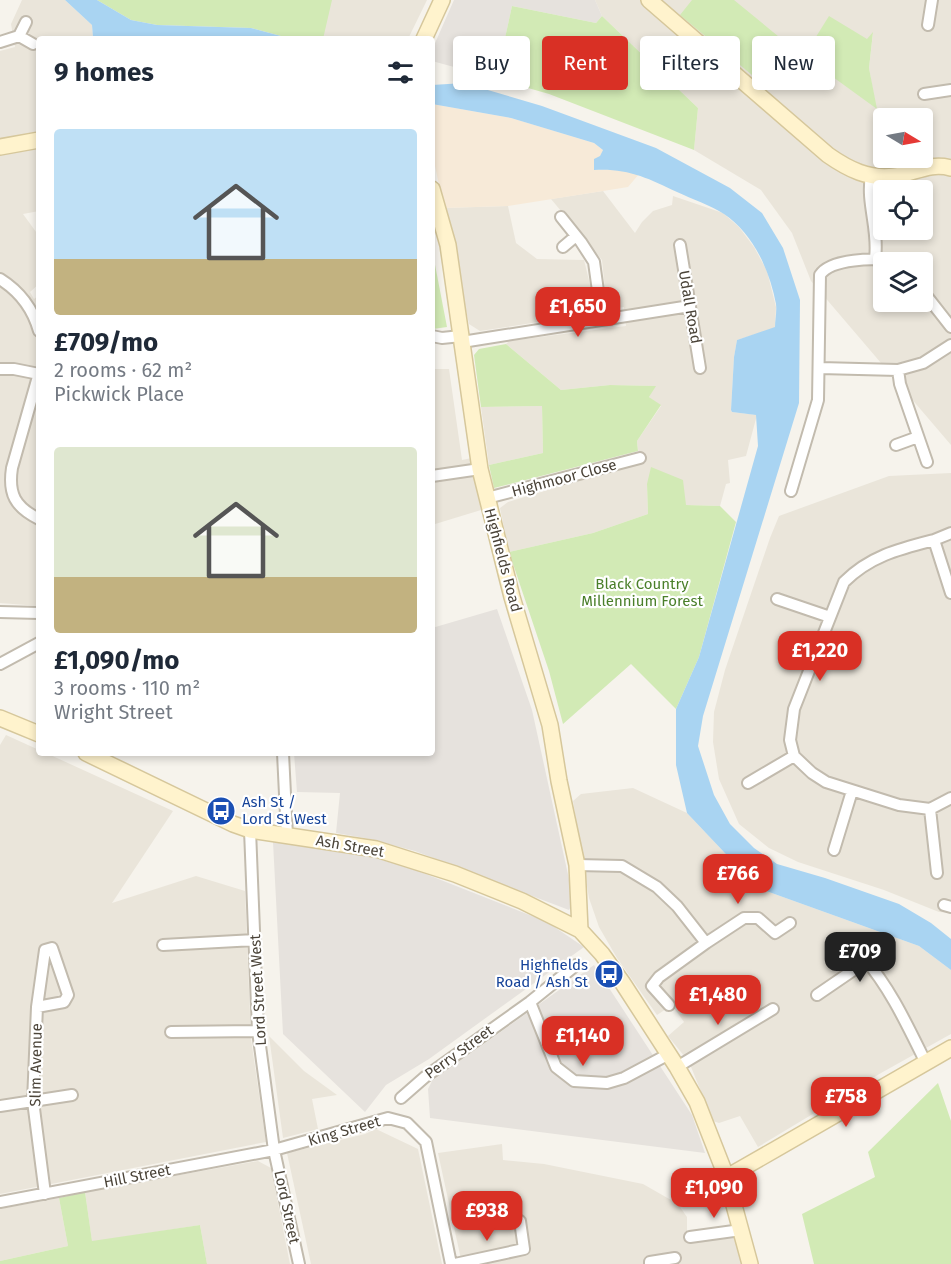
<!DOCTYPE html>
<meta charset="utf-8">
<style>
:root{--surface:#fff;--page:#f6f6f7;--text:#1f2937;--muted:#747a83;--accent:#d93025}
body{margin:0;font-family:"Fira Sans",sans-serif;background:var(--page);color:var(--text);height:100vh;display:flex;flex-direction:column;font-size:22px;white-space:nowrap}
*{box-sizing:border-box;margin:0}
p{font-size:20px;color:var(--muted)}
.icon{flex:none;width:33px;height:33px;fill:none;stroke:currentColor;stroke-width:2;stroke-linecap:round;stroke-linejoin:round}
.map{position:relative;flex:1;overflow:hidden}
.sheet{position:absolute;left:36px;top:36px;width:399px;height:720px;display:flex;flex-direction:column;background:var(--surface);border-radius:6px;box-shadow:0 3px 9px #0003}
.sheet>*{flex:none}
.top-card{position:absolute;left:453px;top:36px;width:408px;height:54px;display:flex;gap:12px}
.needle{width:39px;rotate:100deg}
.buttons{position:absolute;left:873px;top:108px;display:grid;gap:12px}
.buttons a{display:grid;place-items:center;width:60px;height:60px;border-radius:6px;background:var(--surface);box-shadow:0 3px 9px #0003;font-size:30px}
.price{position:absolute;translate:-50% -51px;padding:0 14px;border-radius:12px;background:var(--accent);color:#fff;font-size:20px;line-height:39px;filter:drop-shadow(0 2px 3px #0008)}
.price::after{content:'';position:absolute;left:50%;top:36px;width:18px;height:14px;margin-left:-9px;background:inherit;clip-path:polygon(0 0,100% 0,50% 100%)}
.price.current{background:#222;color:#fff}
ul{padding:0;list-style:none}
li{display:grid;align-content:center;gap:12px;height:318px;padding:0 18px}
li span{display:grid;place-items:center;height:186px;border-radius:6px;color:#555}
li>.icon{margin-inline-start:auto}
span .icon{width:108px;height:108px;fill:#fffc;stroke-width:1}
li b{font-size:26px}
h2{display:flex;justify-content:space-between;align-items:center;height:72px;padding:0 18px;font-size:26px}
.pill{padding:0 21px;border-radius:6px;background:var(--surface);box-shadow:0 3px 9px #0003;font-size:21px;line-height:54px}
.pill.current{background:var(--accent);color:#fff}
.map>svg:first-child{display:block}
</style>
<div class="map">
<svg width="951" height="1264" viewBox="0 0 951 1264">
<rect width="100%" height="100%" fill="#f6f3ec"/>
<path fill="#eae5da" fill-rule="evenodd" d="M22,0H65L92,25L93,38L118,39H39V134L0,141V51L15,47L11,24Z
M330,0H427L408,39H327L319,36Z
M595,0H951V445L811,281L792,233L761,190L694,150L698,108L602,16ZM829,17L867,40L873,33L869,68L876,108ZM884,118H922V158H884ZM884,190H922V230H884ZM884,262H922V302H884Z
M39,147V211L23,214L39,236V284L30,292L34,299L39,295V606L0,603V154Z
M603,191L635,233L642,222L653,211L672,205L673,196L723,213L739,227L754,247L767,271L776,307L775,328L737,340L734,357L731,410L732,412L757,415L746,456L728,460L730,483L726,484L720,506L686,505L647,484L648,514L593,533L509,552L500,508L508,502L607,472L640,464L637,441L661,406L649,397L655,386L610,385L561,390L506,344L509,341L626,326L624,307L607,309L602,260L551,199Z
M508,206L516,243L537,259L584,260L597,313L480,331L469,324L444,208Z
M432,369H449L462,460L472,458L481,510L432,525Z
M542,406L543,453L489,465L481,407Z
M951,473V913L939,912L884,890L798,862L769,848L739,824L719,779L713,742L714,712L725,670L770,538L779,516L889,476Z
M6,735L39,750V753H46L173,811L112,903L196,876L245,891L251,1039L266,1142L0,1194V745Z
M633,788L687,813L758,888L919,946L951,970V1034L881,1073L758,1147L740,1116L719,1123L713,1121L689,1062L668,1036L684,1022L672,1005L657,1015L617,958L599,927L589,898L573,801L581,794Z
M269,1036L304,1071L337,1095L312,1099L318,1129L283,1138Z
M376,1129L418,1149L442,1264H311L287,1153L365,1134Z
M502,1144L503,1160L544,1164L643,1184L678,1204L687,1217V1243L734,1238L742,1264H462L438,1153Z
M258,1161L271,1168L290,1264H207L200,1225L92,1242L85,1192Z
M59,1198L68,1246L0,1261V1209Z"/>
<path fill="#f7ead8" d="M432,104L511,118L594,143L603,150L594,170L612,169L639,174L628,187L603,191L508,206L444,208L432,152Z"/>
<path fill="#e6e2dd" d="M454,0H595L602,16L596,23L512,6L500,62L470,55L465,70L432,61V50Z
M497,609L532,710L574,902L569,910L415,851L370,839L336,833L340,793L297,792L294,753H432V628Z
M273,842L368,856L413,869L547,922L584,947L429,1059L386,1085L365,1112L283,1034Z
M594,965L692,1115L705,1153L430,1118L428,1089L432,1081Z"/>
<path fill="#d2eab5" d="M97,0H332L323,39H292L251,28L157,25L131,20Z
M692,0H734L784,41L752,75L680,15Z
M512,6L596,23L602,16L698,108L694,150L549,94L465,70L469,55L500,61Z
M829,16L867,39L873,32L869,68L877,109L804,56Z
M432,249L447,327L433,329L432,323Z
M506,344L561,390L610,385L656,386L649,397L661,405L637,441L638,451L494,488L489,465L543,453L542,406L481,407L474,355L479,349Z
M651,467L683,480L686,505L720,506L736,522L699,657L676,709L631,664L563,724L549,671L509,552L593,533L648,514L647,484Z
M938,1083L951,1121V1264H814L802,1214L875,1177L868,1152Z
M85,1192L92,1241L200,1225L207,1264H0V1261L68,1246L59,1198Z"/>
<path fill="#a9d4f2" d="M65,0H97L131,20L157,25L251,28L292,39L93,38L92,25Z
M464,83L542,106L656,148L730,188L762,213L783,248L800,300L799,403L703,716L698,746L714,795L730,824L754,848L777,864L825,878L899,904L931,923L951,939V970L919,946L758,888L687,813L676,765V709L699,657L758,446L756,415L732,412L731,410L734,357L737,340L775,327C775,320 777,312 776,304C770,271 753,233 724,214C710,205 692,199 677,192C648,178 627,168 594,170V159L600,156L603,150L594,143L511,118L432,104V85Z"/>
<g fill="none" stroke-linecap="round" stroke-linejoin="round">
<g stroke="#c2bbae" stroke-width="14">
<path id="street" d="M26,22L19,36L33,44
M928,25L932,0
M0,42L19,36
M924,94L951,90
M871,176C866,203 879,230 875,258
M561,217L581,242L594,262L602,320
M680,245L700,368
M563,247L576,236
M0,279C19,291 33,309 39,331
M922,290L951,327
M432,336L442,338L461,336
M462,342L690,306
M820,368L898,370
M0,369H14L39,374
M39,373L12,468C8,494 15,507 39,519
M896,445L918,437
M927,462L900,384L898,370L923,363L951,345
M432,476L480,469
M791,491L818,400L820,275C830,259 876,257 892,262
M487,498L640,458
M934,540L951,533
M951,593L934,540C899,549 870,556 844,582L794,709L790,740L794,756L812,773L826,782L899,805L930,809L951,798
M777,599L830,617
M0,612L39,613
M0,664L39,643
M283,753L287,836
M748,783L794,756
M930,809L937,873
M250,830L258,1031L274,1150L299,1264
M834,850L852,791
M577,865L622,866L657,887L677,906L706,943L659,977L652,986L669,1005
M944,905L951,907
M706,943L744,918H758L775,933L790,923
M163,945L255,940
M864,958C891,989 908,1027 926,1063
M817,995L855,969L876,942
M530,1002L556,1067L574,1081L607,1083L624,1078L669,1054
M37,1007L64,1002L68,995L52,948L45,950L37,1007L33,1101L45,1194
M171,1032L258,1031
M677,1067L773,1009
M401,1098L425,1077L530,1002L576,965
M0,1106L72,1095
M0,1202L274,1150L388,1118L407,1123L426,1142L451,1264
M690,1237L741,1230
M455,1264L524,1249L520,1221
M650,1264V1262L675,1258"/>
</g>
<g stroke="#d6c79b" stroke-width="18">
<path id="secondary" d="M649,0L828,155C848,169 869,180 895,176C915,173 930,162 951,168
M424,39L442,0
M0,147L39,140
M432,189L448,245L480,469L512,597L550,725L559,781L577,865L580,930
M0,718L39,734
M86,753L233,824L250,830L376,849L455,874L522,901L580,930L602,954L622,982L677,1067L697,1102L726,1176L750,1264
M726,1176L734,1173L776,1149L951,1048"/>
</g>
<use href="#street" stroke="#fff" stroke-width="10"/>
<use href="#secondary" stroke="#fff3cd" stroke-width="15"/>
</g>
<defs>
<g id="bus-disc" transform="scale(1.5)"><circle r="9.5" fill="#1a4fb4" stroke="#fff"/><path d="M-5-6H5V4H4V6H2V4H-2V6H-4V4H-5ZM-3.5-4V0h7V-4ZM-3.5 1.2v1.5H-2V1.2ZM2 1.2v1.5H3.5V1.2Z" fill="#fff"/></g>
</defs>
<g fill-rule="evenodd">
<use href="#bus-disc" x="221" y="811"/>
<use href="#bus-disc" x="609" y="974"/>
</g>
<g text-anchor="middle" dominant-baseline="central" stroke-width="4.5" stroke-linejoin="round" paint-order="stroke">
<g font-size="15" fill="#4b4439" stroke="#fff">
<text transform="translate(690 307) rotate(80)">Udall Road</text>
<text transform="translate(564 478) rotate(-15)">Highmoor Close</text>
<text transform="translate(503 560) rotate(75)">Highfields Road</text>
<text transform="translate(350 846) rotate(10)">Ash Street</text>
<text transform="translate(258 990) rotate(-93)">Lord Street West</text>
<text transform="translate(459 1052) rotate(-36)">Perry Street</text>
<text transform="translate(36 1065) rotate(-89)">Slim Avenue</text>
<text transform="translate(344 1131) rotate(-16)">King Street</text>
<text transform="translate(137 1176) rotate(-11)">Hill Street</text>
<text transform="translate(287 1207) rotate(78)">Lord Street</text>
</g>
<g font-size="15" fill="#4a7f2a" stroke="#fff">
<text x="642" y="584">Black Country<tspan x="642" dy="17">Millennium Forest</tspan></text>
</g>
<g font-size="15" fill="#164399" stroke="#fff" text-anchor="start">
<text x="242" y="802">Ash St /<tspan x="242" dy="17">Lord St West</tspan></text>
<text x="588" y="965" text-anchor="end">Highfields<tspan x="588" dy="17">Road / Ash St</tspan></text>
</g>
</g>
</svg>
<div class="buttons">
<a><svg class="needle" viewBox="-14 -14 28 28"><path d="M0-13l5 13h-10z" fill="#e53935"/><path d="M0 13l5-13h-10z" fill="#747a83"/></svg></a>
<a><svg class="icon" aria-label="locate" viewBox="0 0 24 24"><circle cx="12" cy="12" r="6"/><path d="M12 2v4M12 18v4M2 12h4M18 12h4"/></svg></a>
<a><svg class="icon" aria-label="layers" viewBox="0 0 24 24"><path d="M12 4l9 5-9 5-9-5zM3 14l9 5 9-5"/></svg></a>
</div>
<b class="price" style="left:578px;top:338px">£1,650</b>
<b class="price" style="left:820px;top:682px">£1,220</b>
<b class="price" style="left:738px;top:905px">£766</b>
<b class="price current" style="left:860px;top:983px">£709</b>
<b class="price" style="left:718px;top:1026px">£1,480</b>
<b class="price" style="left:583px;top:1067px">£1,140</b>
<b class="price" style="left:846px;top:1128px">£758</b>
<b class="price" style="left:714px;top:1219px">£1,090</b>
<b class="price" style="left:487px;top:1242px">£938</b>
<div class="top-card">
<a class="pill">Buy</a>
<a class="pill current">Rent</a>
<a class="pill">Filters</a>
<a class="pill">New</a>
</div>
<section class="sheet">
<h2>9 homes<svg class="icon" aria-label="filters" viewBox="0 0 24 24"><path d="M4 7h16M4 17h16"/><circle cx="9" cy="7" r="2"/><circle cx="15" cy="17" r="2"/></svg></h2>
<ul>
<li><span style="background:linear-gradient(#bfe0f5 70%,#c2b280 0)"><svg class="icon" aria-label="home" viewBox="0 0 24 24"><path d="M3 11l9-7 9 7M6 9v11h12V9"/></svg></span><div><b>£709/mo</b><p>2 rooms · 62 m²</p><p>Pickwick Place</p></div></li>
<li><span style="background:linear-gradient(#dfe7d0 70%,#c2b280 0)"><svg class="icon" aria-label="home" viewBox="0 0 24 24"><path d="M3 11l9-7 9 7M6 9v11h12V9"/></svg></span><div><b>£1,090/mo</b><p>3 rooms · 110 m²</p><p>Wright Street</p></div></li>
</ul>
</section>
</div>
